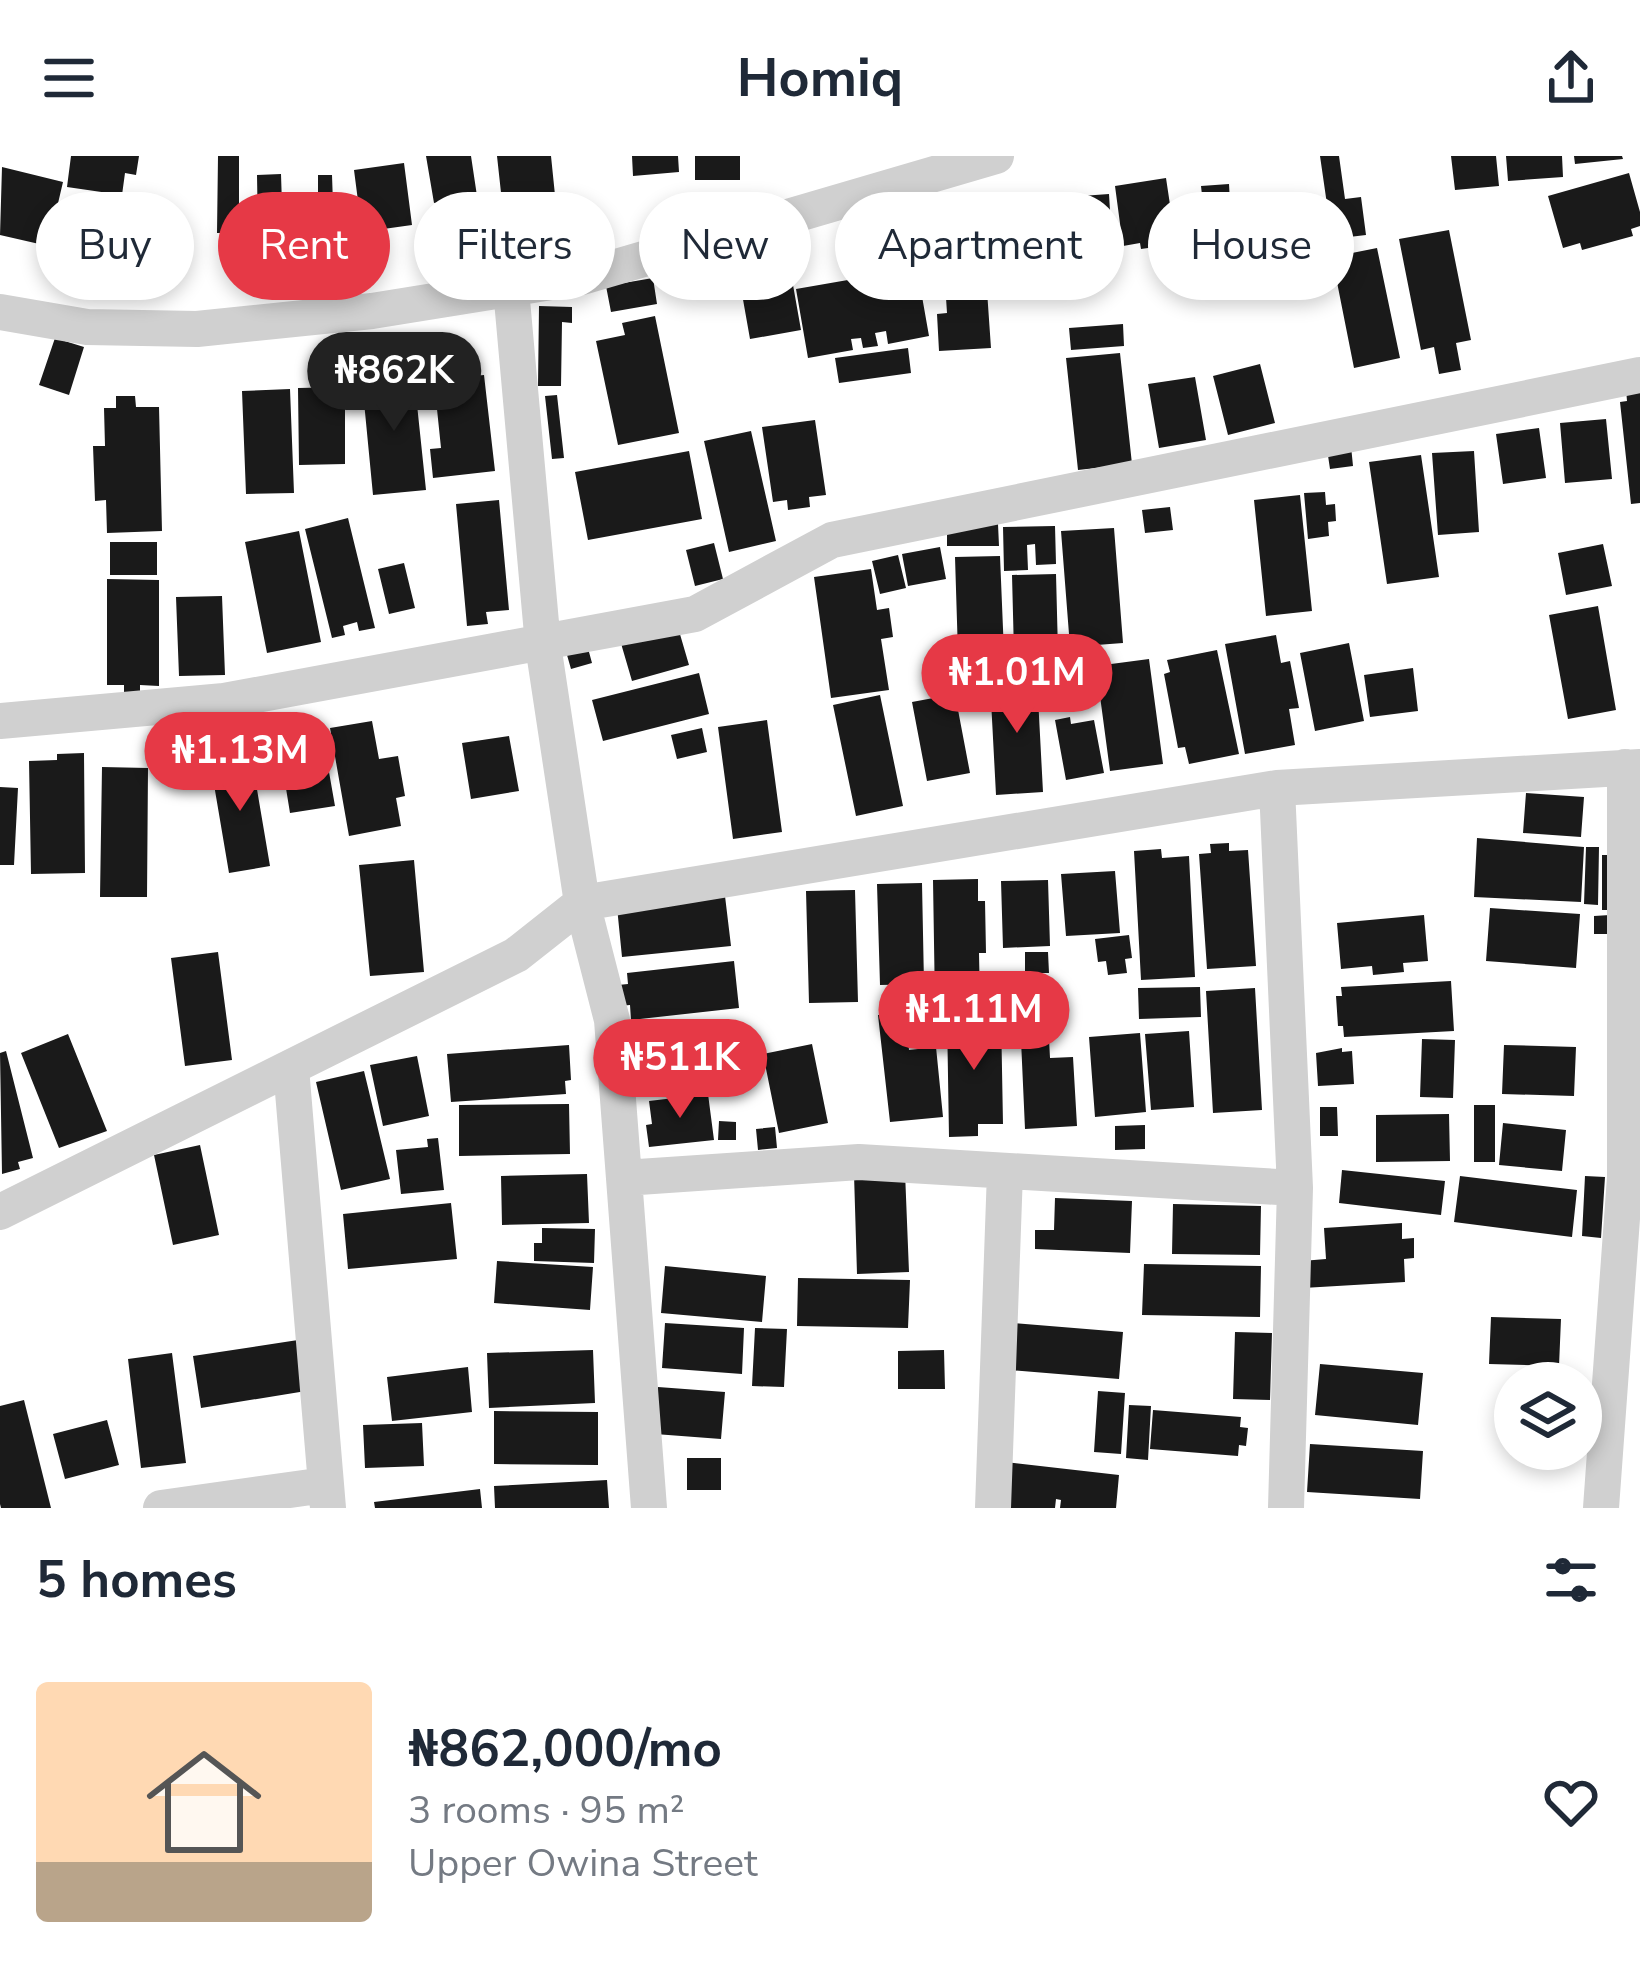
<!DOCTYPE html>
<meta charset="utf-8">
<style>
:root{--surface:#fff;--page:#f6f6f7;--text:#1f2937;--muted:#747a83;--line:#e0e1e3;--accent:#e63946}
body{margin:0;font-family:"Nunito Sans",sans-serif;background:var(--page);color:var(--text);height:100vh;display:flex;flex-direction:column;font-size:45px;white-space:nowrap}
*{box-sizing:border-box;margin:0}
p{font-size:39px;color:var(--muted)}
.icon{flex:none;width:66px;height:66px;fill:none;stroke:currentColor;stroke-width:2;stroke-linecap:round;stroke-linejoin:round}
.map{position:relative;height:1352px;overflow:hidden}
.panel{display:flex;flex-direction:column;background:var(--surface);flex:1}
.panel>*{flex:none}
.top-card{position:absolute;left:36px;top:36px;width:1569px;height:108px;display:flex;gap:24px}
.tools{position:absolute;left:1494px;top:1206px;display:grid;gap:24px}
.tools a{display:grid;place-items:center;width:108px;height:108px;border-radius:50%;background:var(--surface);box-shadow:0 6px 18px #0003;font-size:60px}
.price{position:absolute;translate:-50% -102px;padding:0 27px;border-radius:42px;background:var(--accent);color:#fff;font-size:39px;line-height:78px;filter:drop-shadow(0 3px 6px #0008)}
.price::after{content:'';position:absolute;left:50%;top:72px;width:36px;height:27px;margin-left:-18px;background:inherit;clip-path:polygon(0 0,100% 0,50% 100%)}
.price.current{background:#222;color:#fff}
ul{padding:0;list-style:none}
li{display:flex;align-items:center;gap:36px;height:300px;padding:0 36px}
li+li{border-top:3px solid var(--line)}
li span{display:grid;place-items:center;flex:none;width:336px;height:240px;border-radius:12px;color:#555}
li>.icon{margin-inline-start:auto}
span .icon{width:144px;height:144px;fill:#fffc;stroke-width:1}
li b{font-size:51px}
h2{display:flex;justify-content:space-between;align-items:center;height:144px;padding:0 36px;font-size:51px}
.pill{padding:0 42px;border-radius:54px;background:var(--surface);box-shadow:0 6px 18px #0003;font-size:42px;line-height:108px}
.pill.current{background:var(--accent);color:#fff}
header{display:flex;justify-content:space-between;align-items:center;height:156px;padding:0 36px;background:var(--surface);font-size:54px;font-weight:700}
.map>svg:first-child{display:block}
</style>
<header><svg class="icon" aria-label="menu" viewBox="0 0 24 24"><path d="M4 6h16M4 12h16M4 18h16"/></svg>Homiq<svg class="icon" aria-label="share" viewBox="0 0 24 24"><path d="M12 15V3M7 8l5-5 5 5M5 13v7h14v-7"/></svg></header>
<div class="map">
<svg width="1640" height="1352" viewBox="0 0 1640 1352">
<rect width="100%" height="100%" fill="#fff"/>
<path fill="#1a1a1a" d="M71,0H139L136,19L125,17L122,39L67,31Z
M218,0H239V77H217Z
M426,0H471L477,40L434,47Z
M497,0H551L556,49L503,55Z
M632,0H678L679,16L633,20Z
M695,0H740V24H695Z
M1320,0H1339L1345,43L1361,41L1366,79L1332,83Z
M1451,0H1496L1499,30L1455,34Z
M1506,0H1562L1563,21L1508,25Z
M1574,0H1622L1623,3L1575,8Z
M404,7L412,69L362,76L354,14Z
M2,11L63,26L48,90L0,79Z
M1629,17L1640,56V70L1631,73L1633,80L1582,94L1580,87L1563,92L1548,40Z
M281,18L282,49L318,48V19H332L334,77L258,79L257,19Z
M1166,22L1175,82L1161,84L1162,90L1141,93L1140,87L1123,90L1115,30Z
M1229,28L1230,46L1203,48L1201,30Z
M1109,38L1112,89L1057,92L1054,42Z
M1051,47L1054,96L1038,97V107L1014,108V99L993,100L990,50Z
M1449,74L1471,184L1456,187L1461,214L1439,218L1434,191L1421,194L1399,83Z
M983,77L991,192L939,195L937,158L947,157L942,80Z
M1377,92L1400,202L1354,212L1332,101Z
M790,112L801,174L750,183L739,121Z
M917,112L929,180L888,188L886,175L875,177L878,190L863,192L861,182L851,183L853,194L808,202L796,133Z
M653,122L657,148L611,156L606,130Z
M539,150L572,151V167L562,166L561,230H538Z
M655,160L679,277L618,289L596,185L625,179L622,167Z
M1123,168L1124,190L1071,194L1069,172Z
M55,182L84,191L69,239L39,229Z
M908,192L911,217L839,227L835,202Z
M1120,197L1132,308L1078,314L1066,202Z
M1260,208L1275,267L1228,279L1213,220Z
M396,214L397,221L414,220L426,334L373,339L362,225L381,223L380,216Z
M484,219L495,315L433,322L430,293L441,292L434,224Z
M1195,221L1206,284L1159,292L1148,228Z
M345,231V308L299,309L298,232Z
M1640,232V347L1631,348L1620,246L1627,245L1626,233Z
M290,233L294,337L246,338L242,235Z
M557,239L564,302L552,303L545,240Z
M116,240H135L136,251H159L162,375L107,377L106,344L95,345L93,290H105L104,252H116Z
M1606,263L1612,323L1565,327L1560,267Z
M815,264L826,339L809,341L810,351L788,354L787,344L773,346L762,271Z
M1539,272L1546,322L1503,328L1496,278Z
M751,275L776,385L729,396L704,285Z
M1351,290L1353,310L1330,313L1327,293Z
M689,295L702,363L588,384L575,316Z
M1474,295L1479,376L1438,379L1432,297Z
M1421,299L1439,421L1387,428L1369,306Z
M1325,336L1326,349L1335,348L1336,365L1328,366L1329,380L1308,383L1304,337Z
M1300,339L1312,455L1266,460L1254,344Z
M499,344L509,454L486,456L488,468L467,470L456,348Z
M1170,351L1173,374L1145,377L1142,354Z
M348,362L375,472L359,475L357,466L343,470L345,479L332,482L305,373Z
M947,368H998L999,390H947Z
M1055,370L1056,408L1036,409L1035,388L1027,389L1028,414L1004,415L1003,371Z
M1114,372L1123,487L1070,491L1061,375Z
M299,375L321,486L267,497L245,386Z
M110,386H157V419H110Z
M714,387L723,423L695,430L686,394Z
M1603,388L1612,430L1566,439L1558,397Z
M940,391L946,423L908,430L902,398Z
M898,399L906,432L880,438L872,405Z
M1000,400L1004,497L958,498L955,401Z
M404,407L415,452L389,458L378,413Z
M871,413L877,454L889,452L893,481L881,483L889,534L831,542L814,421Z
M1056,418L1058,496L1014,497L1012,419Z
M107,423L159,424V530L140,529V541L124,540V529H107Z
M222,440L225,519L179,520L176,441Z
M1598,450L1616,554L1568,563L1549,459Z
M677,468L689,509L632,525L620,484Z
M1276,479L1281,507L1290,505L1299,552L1289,553L1295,589L1245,598L1225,488Z
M586,485L592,507L571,513L565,492Z
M1349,487L1364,565L1315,575L1300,497Z
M1217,494L1239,598L1189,608L1185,591L1178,592L1164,518L1170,516L1167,504Z
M1149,503L1163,608L1110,615L1096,510Z
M1413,512L1418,555L1370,561L1364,519Z
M699,517L709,558L603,585L592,544Z
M1037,522L1043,636L996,639L990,525Z
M955,538L970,617L927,625L912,546Z
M880,539L903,650L856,660L833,549Z
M1070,561L1071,568L1094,564L1104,617L1066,624L1055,564Z
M767,564L782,676L733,683L718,571Z
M372,565L379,603L398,600L405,640L396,642L401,670L349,680L330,572Z
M702,572L707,596L677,603L671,579Z
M322,576L335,650L290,657L278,583Z
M509,580L519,635L471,643L462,587Z
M84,597L85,717L31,718L29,605L57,604V598Z
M251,598L270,710L229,717L210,605Z
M102,611L148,612L147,741H100Z
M0,631L18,632L14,709H0Z
M1526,637L1584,641L1581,681L1523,677Z
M1477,682L1584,691L1581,746L1474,741Z
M1229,687V695L1248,694L1256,810L1207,813L1199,698L1211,697L1210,688Z
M1586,691H1599L1598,749L1584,748Z
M1161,693L1162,702L1189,700L1195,821L1141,824L1134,695Z
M1602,699H1618V754H1602Z
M414,704L424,816L370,820L359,709Z
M1115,715L1120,777L1066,780L1061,718Z
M978,723V745H985L986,797H979L980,848L935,849L933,724Z
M1048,724L1050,790L1003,792L1001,725Z
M922,727L924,828L880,829L877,728Z
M855,734L858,846L809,847L806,735Z
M725,740L731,790L622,801L617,751Z
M1490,752L1580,758L1576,812L1486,805Z
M1424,759L1428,805L1403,807L1404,816L1373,819L1372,810L1341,813L1337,767Z
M1610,759V778H1594V760Z
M1129,779L1132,802L1125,803L1127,817L1108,819L1106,805L1098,806L1095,783Z
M218,796L232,904L185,910L171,802Z
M1025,796H1048L1049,817H1025Z
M734,805L739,852L631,864L630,849L619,850L618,829L628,828L627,817Z
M1451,825L1454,875L1344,881L1343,870H1338L1336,840H1342L1341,831Z
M1200,831L1201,861L1139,863L1138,832Z
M1255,832L1262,954L1213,957L1206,835Z
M905,856L909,894L936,891L943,961L890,966L878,859Z
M1001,858L1003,968H978V980L949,981L947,859Z
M1189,875L1194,951L1151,954L1145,878Z
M1140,877L1146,956L1095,961L1089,881Z
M68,878L107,975L59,992L21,897Z
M1049,883L1050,902L1073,901L1077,970L1025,973L1021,884Z
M1422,883L1455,884L1453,942L1420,941Z
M812,888L828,967L779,977L763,898Z
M569,889L571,924L565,925L566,938L451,946L447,898Z
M1504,889L1576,891L1574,940L1502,938Z
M1342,892V896L1352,895L1354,928L1318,930L1316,897Z
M6,895L33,1002L18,1006L20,1013L2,1018L0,897Z
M417,900L429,960L383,970L370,909Z
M364,915L390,1023L341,1034L316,926Z
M708,938L714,984L649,991L646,969L652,968L649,945Z
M569,948L570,998L459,1000V949Z
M1474,949H1495V1006H1474Z
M1320,951H1337L1338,980H1320Z
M1449,958L1450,1005L1376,1006V959Z
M719,965L736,966V984H718Z
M1503,967L1566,974L1562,1015L1499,1009Z
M1145,969V993L1115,994V970Z
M775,971L777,992L758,994L756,973Z
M438,982L444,1034L401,1038L396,994L428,991L427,983Z
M200,989L219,1079L173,1089L154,999Z
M1342,1014L1445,1025L1441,1059L1339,1047Z
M905,1016L909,1116L857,1118L854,1018Z
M587,1018L589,1067L502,1069L501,1020Z
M1460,1020L1577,1034L1572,1081L1454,1066Z
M1585,1020L1605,1021L1601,1082L1582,1080Z
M1055,1042L1132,1045L1130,1097L1035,1093V1074H1054Z
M451,1047L457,1103L348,1113L343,1058Z
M1173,1048L1261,1050L1260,1099L1172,1098Z
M1402,1067V1083L1414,1082V1102L1404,1103L1405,1126L1303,1132L1302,1105L1326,1103L1324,1072Z
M542,1072L595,1073L594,1107L534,1105V1087H542Z
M497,1105L593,1111L590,1154L494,1147Z
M1144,1108L1261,1110L1260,1161L1142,1159Z
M665,1110L766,1120L762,1166L661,1157Z
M798,1122L910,1124L908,1172L797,1170Z
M1491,1161L1561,1163L1559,1210L1489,1208Z
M665,1167L744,1172L742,1218L662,1212Z
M1013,1167L1123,1176L1119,1223L1009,1214Z
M755,1172L787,1173L784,1231L752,1230Z
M1235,1176L1272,1177L1270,1244L1233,1243Z
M298,1184L306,1235L201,1252L193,1200Z
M593,1194L595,1247L489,1252L487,1197Z
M944,1194L945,1233H898V1195Z
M172,1197L186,1307L141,1312L128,1203Z
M1320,1208L1423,1217L1418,1269L1315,1259Z
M468,1211L472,1256L392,1265L387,1221Z
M658,1231L725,1236L721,1283L655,1278Z
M1098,1235L1125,1237L1121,1298L1094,1296Z
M24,1244L51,1352H1L0,1348V1250Z
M1129,1249L1151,1250L1148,1304L1126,1302Z
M1153,1254L1241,1261L1240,1271L1248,1272L1246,1290L1239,1289L1238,1300L1150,1293Z
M494,1255L598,1256V1309L494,1308Z
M107,1264L119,1309L65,1323L53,1278Z
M422,1267L424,1310L365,1312L363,1269Z
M1310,1288L1423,1295L1420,1343L1307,1336Z
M687,1302H721V1334H687Z
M1006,1306L1119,1319L1116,1352H1060L1061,1344L1056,1343L1055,1352H1000Z
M607,1324L609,1352H495L494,1330Z
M480,1333L482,1352H375L374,1346Z"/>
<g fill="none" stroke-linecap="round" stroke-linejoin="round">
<path stroke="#d0d0d0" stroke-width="36" d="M511,133L543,489L582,747L612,864L649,1352
M0,156L87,171L197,173L372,155L582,121L996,0
M0,565L224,545L695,458L832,384L1640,219
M1277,632L1295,1032L1286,1352
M291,912L328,1352
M624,1022L859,1006L1295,1032
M0,1056L516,799L582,747L1277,632L1640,611
M161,1352L325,1329
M993,1352L1005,1016
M1601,1352L1625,1021V611"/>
</g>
</svg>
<div class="tools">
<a><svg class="icon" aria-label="layers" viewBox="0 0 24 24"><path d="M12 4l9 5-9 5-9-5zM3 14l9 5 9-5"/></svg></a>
</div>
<b class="price current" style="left:394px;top:278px">₦862K</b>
<b class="price" style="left:1017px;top:580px">₦1.01M</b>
<b class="price" style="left:240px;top:658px">₦1.13M</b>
<b class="price" style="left:974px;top:917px">₦1.11M</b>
<b class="price" style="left:680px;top:965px">₦511K</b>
<div class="top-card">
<a class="pill">Buy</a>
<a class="pill current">Rent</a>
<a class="pill">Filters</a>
<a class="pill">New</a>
<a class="pill">Apartment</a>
<a class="pill">House</a>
</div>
</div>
<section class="panel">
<h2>5 homes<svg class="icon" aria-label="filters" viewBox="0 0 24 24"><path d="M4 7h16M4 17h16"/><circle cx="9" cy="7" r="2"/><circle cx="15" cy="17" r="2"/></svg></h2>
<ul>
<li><span style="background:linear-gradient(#ffd9b3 75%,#b9a48a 0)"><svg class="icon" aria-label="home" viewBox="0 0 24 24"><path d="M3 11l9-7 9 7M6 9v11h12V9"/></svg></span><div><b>₦862,000/mo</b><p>3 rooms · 95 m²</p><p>Upper Owina Street</p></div><svg class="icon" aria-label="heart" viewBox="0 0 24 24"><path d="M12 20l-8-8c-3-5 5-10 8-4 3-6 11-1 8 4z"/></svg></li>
</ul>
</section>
